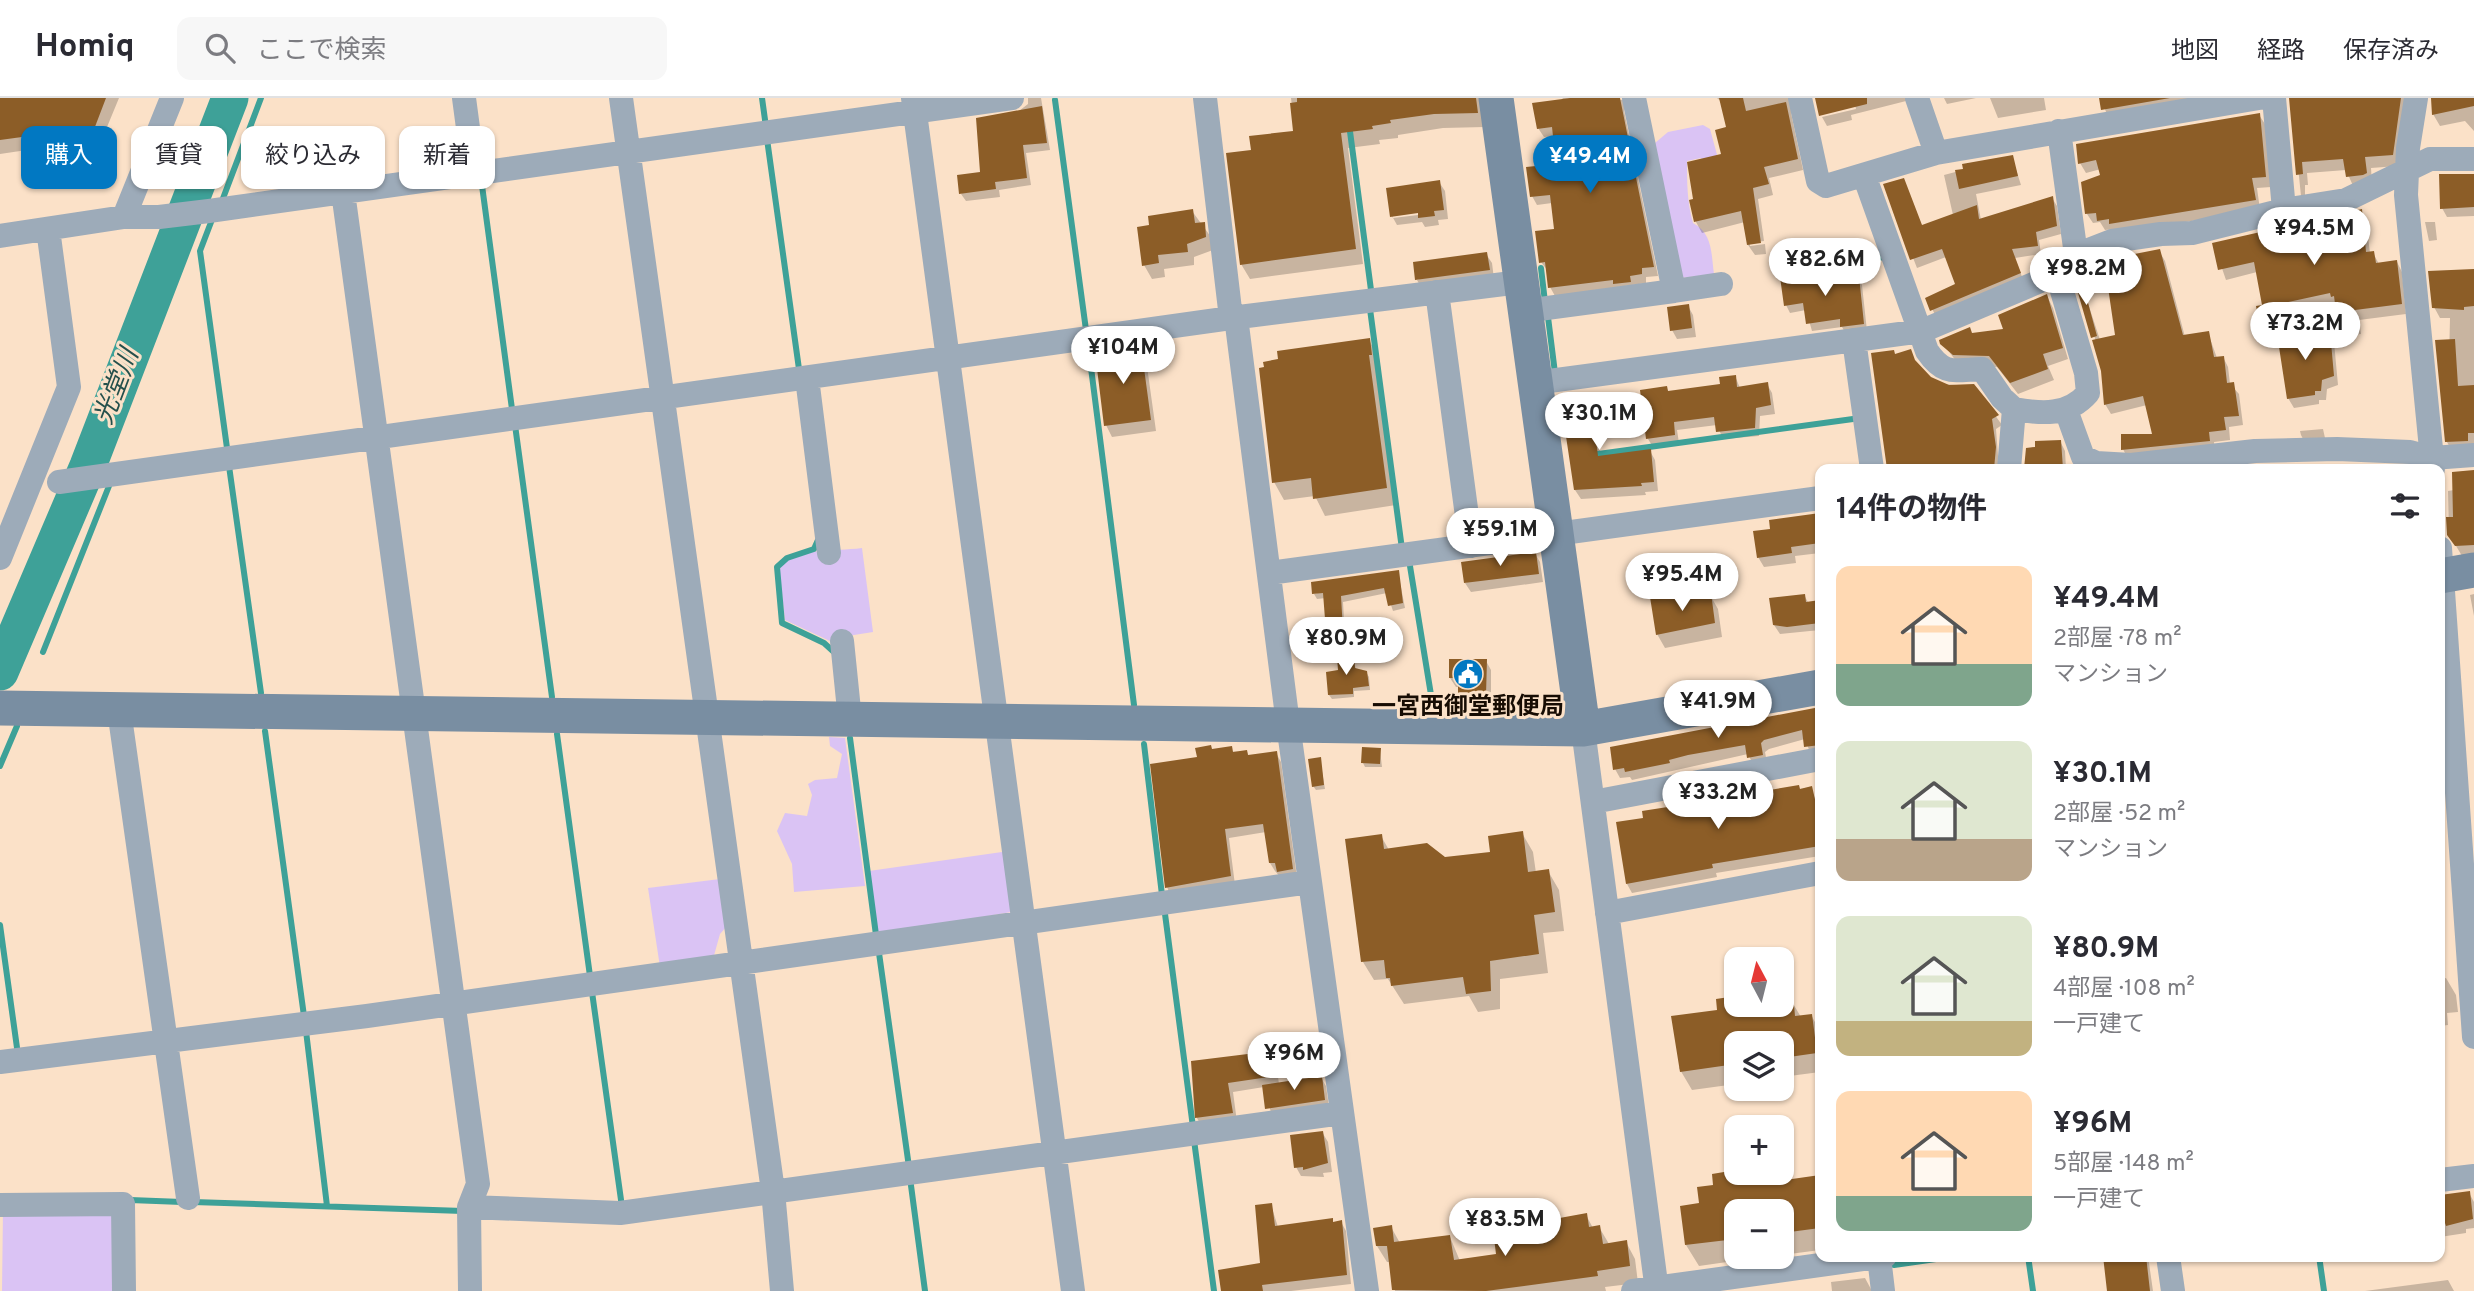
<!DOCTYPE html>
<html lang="ja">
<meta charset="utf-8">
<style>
:root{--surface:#fff;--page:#f7f7f7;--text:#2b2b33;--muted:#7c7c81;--line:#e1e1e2;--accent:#0178c2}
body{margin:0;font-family:Overpass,"Noto Sans JP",sans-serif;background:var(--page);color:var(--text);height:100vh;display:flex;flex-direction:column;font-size:26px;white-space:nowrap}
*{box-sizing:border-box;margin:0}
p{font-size:23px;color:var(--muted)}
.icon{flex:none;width:38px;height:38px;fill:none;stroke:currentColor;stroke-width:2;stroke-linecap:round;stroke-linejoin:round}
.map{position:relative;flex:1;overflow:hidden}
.sheet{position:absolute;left:1815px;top:366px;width:630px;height:798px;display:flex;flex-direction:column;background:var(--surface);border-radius:14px;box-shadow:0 2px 5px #0004}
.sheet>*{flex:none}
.banner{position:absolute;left:21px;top:28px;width:665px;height:63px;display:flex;gap:14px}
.needle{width:46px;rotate:353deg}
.fabs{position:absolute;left:1724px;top:849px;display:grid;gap:14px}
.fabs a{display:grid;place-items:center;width:70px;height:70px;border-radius:14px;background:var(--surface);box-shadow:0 2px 5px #0004;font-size:35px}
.price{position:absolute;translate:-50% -60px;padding:0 16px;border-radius:24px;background:#fff;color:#222;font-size:23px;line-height:46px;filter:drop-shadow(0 2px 4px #0008)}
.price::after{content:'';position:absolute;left:50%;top:42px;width:21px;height:16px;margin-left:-10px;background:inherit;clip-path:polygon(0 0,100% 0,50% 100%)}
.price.active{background:var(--accent);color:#fff}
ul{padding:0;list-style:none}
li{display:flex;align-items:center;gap:21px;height:175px;padding:0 21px}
li span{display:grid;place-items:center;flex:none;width:196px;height:140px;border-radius:14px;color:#555}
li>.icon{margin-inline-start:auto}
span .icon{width:84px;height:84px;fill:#fffc;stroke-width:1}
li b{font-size:30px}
h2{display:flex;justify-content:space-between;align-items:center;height:84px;padding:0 21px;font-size:30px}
.pill{padding:0 24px;border-radius:14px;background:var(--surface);box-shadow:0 2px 5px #0004;font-size:24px;line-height:63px}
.pill.active{background:var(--accent);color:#fff}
header{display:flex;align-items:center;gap:42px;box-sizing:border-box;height:98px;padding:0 35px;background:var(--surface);border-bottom:2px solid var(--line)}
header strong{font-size:33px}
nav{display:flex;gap:38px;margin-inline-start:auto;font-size:24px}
.search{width:490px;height:63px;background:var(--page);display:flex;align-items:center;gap:18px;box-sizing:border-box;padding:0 24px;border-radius:14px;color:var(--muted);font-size:26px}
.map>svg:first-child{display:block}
</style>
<header>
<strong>Homiq</strong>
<div class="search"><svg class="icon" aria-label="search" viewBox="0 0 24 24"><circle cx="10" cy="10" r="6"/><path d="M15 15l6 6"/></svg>ここで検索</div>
<nav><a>地図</a><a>経路</a><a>保存済み</a></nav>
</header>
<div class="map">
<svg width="2474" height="1193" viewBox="0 0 2474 1193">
<rect width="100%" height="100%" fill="#fbe1c8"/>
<path fill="#dac3f4" d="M1703,27L1710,31L1719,64L1704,66L1701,60L1687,63C1687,84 1687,104 1693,125C1713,136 1711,155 1714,176L1682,180L1655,45L1668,34Z
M862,450L873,534L835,540L832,544L785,522L779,469C804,448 832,454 862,450Z
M829,639L845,640L865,788L794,794L792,766L777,733L785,715L807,718L812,697L808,686L815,682L837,680L842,656L830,648Z
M1009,753L1017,813L877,837L869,773Z
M720,781L727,828L720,836L713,861L660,869L648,790Z
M3,1112L119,1117L120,1193H2Z"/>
<path fill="#0003" fill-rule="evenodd" d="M0,0H119L100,46L74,45L0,56Z
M1028,0H1041L1050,52L1026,55L1031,87L999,92L1000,99L966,103L961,96L982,75L1015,16L1028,6Z
M1291,0H1482L1485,29L1443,30L1398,37V40L1379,42L1380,46L1348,50L1363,166L1250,181L1241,166L1253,53L1295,34Z
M1563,0L1626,2L1624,13L1658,178L1646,179V185L1555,198L1550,189L1548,173L1541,164L1556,132L1552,105L1537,107L1532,98L1558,67L1555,38L1544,39L1538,30Z
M1717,0H1798L1791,15L1803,72L1769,80L1773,97L1758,101L1764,143L1750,145V148L1765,146L1766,156L1755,157L1748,147L1745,124L1702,135L1696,124L1691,103L1695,102L1723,57L1729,30L1722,4Z
M1815,0H1909L1910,2L1851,17L1852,22L1827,28L1822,19L1856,11L1855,7Z
M1944,0H1976L1947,6Z
M1990,0H2044L2046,12L1998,20Z
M2101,0H2239L2109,22Z
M2291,0H2406L2398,68L2371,70L2372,86L2354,90L2346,72L2307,75L2308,87H2305V97L2301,98Z
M2432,0H2474V33L2465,23L2440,28L2433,16Z
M2259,17L2265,26L2271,89L2257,90L2260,112L2117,135L2114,131L2105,132L2100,124L2093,125L2087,116L2103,78L2101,71L2086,75L2080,65Z
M2012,59L2021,87L1976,96L1981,122L2052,100L2057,108L2061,136L2039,142L2041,156L2015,160L2024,184L1937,221L1927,200L1957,187L1946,159L1917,170L1885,88L1903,82L1922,128L1953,117L1944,77Z
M2474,78V118L2447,119L2442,110Z
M1439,84L1445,93L1448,121L1438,122L1439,127L1425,129L1422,124L1397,127L1392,118L1388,91ZM1426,112V116L1393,120V117Z
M1192,113L1211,139L1213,152L1194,159V167L1164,171L1165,179L1152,181L1144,167L1151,128Z
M2361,113L2366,123L2370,155H2373L2379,166L2397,164L2402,174L2406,216L2359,222L2361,236L2346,238L2340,228L2336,204L2284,216L2287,236L2296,239L2329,235L2334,244L2338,287L2327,291L2326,302H2319V306L2294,310L2288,300L2280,242L2269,244L2263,234L2264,208L2257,174L2226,182L2214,147Z
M2425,124H2435L2437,142L2429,143Z
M2159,153L2165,163L2185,239L2208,235L2217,260L2223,259L2228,269L2230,286L2239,296L2243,327L2229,329L2230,342L2214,344L2215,353L2128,361L2123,351L2154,338L2147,307L2111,316L2105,306L2103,273L2080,181L2100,242L2117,238Z
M1486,156L1492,165L1494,181L1422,191L1417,182Z
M2474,173V354L2453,355L2447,344L2450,220H2440L2434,209Z
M1823,175L1828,183L1858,180L1862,187L1867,233L1846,236L1842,229L1812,233L1806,212L1790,215L1786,207Z
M2047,198L2053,210L2068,261L2048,268L2054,282L2018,296L1997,269L1959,267L1941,243L2005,232Z
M1688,208L1693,217L1696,239L1677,241L1672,232Z
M1369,242L1379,260L1381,274L1378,275L1396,407L1325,418L1315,398L1284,402L1274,384Z
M1140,250L1146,261L1156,333L1112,339L1106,327Z
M1896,257L1939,286L1974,288L2002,327L1996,331L1999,371H1888Z
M1735,278L1740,290L1767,286L1772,295L1775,316L1760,318L1759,338L1723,341L1717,327L1677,332L1679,345L1653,349L1648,341L1666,290L1669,294L1722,287Z
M1589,296L1594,306L1601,359L1650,353L1655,362L1658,393L1645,394L1646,397L1581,401L1575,392Z
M2323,331L2325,340L2303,341L2301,337L2300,333Z
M2060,343L2065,353L2066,371H2024L2027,351Z
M2337,368L2395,371H2256Z
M2474,372V458H2462L2449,436L2448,393L2454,392Z
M1820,417V455L1795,458L1796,465L1764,469L1758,459L1772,433Z
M1535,456L1540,464L1543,484L1471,494L1465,485Z
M1398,474L1405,510L1393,513L1387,495L1343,504L1345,539L1331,540L1327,534L1326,500L1317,501L1314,496Z
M2474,496V518L2470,497Z
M1710,497L1718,511L1722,539L1665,550L1657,536Z
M1804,497L1809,506L1820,503V532L1780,536L1774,527Z
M1353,560L1356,572L1366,574L1369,579L1370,592L1354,593V599L1332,601L1329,597L1340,574Z
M1486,563L1491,572V606H1465L1460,589H1456L1450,580Z
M1820,612V657H1811L1805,641L1769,651L1765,654L1767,665L1754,668L1748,656L1632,682L1630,679L1620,680L1615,671Z
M2440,643L2442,660L2440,661Z
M1380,652L1382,669H1365L1363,665Z
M1212,653L1247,654L1249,659L1276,655L1281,664L1297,780L1283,782L1275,773L1270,765L1266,734L1229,740L1235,787L1171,798L1167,789L1199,661Z
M1320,661L1325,691L1316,692L1313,688Z
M1768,688L1771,693L1811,690L1820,715V758L1716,775L1717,779L1632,795L1627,786L1645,721Z
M1522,735L1533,754L1536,775L1548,773L1559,792L1564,833L1543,835L1548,875L1500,881V911L1478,914L1469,898L1404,906L1388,881L1374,882L1363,864L1381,738L1389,752L1445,761L1492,755Z
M2446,880L2456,897L2458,914L2447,915L2448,927L2440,928V881Z
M1736,900V906L1792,904L1801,919L1811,917L1820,933V974L1782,979V945H1736V986L1692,992L1679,970L1719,913Z
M1271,955L1276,964L1279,986L1321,980L1326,988L1329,1010L1272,1018L1264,989L1233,994L1237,1024L1202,1029L1197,1020L1192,964Z
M1322,1034L1328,1044L1332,1074L1323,1075L1324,1079L1301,1078L1296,1069Z
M1736,1074H1755L1762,1087L1820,1079V1152L1782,1157V1113H1736V1158H1769L1699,1168L1686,1147L1681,1109L1701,1107L1715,1088Z
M2469,1095L2474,1104V1130L2466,1131V1135L2440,1139V1098Z
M1271,1107L1278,1129L1341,1124L1346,1133L1351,1186L1291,1193H1222L1262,1167Z
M1586,1117L1593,1130L1599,1129L1609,1146L1626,1144L1635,1161L1638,1185L1605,1189L1606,1193H1395L1391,1164H1387L1377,1148L1391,1129L1400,1145L1450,1139L1460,1163L1498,1158Z
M2105,1158H2148L2153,1193H2109Z
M1865,1180L1872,1193H1832L1831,1184Z
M2448,1182L2454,1193H2365Z"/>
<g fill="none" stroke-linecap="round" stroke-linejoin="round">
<path stroke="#3ea198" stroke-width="6" d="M762,0L766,29
M1055,2L1086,232
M1349,26L1371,192
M767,41L799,271
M481,80L512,311
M222,103L261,0
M213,119L200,153L227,350
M1836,166L1884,159
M1541,170L1545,204
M1370,211L1402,451
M1548,219L1555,275
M1089,254L1134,607
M515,327L552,599
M1591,357L1853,321
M229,368L261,595
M818,442L814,451L787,460L777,469L782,525L824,545L835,555
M1409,462L1432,603
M43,554L109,388
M265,633L304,918
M557,636L590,878
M850,640L876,837
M1144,646L1162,797
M0,668L17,628
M1165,816L1193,1029
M0,827L18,957
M879,855L909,1069
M592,894L622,1109
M306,933L327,1108
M1194,1042L1214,1193
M910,1080L925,1193
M193,1104L463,1113
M130,1106V1102L182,1104
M2028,1158L2033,1193
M2319,1158L2324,1193
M1894,1167L1957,1158"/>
<path stroke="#3ea198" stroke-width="37" d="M0,574L88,368L230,0"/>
</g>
<path fill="#8c5d27" d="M0,0H106L93,34L66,33L0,42Z
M1297,0H1476L1478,15L1434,16L1390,22L1391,25L1372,28L1373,31L1341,35L1356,151L1240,167L1226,55L1251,52L1249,38L1293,33L1290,5L1297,4Z
M1570,0H1620L1654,169L1642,170V176L1630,178L1631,184L1613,186V182L1548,190L1545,164L1539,165L1535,133L1554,131L1550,97L1530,99L1526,69L1556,66L1552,29L1537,31L1532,5Z
M1719,0H1743L1746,13L1786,4L1798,61L1764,69L1769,86L1753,90L1761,145L1747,147L1741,113L1694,124L1689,102L1693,101L1687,64L1721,56L1715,32L1726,29Z
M1815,0H1867V6L1819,18Z
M2099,0H2170L2101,12Z
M2289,0H2401L2393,57L2365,59L2367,75L2363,77L2346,79L2343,61L2302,64L2303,76L2296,77Z
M2431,0H2474V8L2432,17Z
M1042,8L1047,45L1023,47L1027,80L995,84L996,91L959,96L957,77L980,74L976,20Z
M2260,15L2266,79L2252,80L2256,102L2109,126V121L2097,123L2096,115L2085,116L2081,84L2100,77L2096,62L2078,66L2076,46Z
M2013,57L2018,78L1959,91L1955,72L1963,71L1962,66Z
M2439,76H2474V109L2440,111Z
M1904,80L1922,127L1977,107L1979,121L2053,98L2057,128L2036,134L2038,148L2012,151L2021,175L1930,213L1925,200L1955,186L1942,151L1910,162L1883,86Z
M1440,82L1444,112L1434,113L1435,118L1418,120V115L1390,119L1386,90Z
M1193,111L1195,125L1205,124L1206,139L1187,146L1188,154L1158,157L1159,165L1142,168L1137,129L1149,127L1148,118Z
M2362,111L2366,154L2374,153L2376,165L2397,162L2402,206L2355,212L2356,226L2338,229L2334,198L2331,199L2330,195L2279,206L2284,231L2261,235L2256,208L2262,207L2254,164L2218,172L2212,145Z
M2160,151L2183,237L2209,233L2214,259L2224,258L2227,285L2234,284L2239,318L2224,319L2226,332L2209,334L2210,343L2121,352V336H2152L2143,298L2104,307L2101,273L2092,242L2115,237L2104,162Z
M1487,154L1490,172L1415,182L1413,164Z
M2474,171V208L2464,209V212L2432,210L2428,173Z
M1824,173L1825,181L1859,178L1864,226L1840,229V221L1806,226L1803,205L1784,208L1780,179Z
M2081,179L2097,238L2091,240L2074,181Z
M2047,196L2063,250L2043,256L2048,271L2010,285L1989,258L1953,257L1940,246L1939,242L1970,229L1972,235L2003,231L1998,217Z
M1689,206L1692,230L1670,233L1667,209Z
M2330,233L2334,278L2322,282L2321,293H2315V297L2287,301L2277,236L2295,234V237Z
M1370,240L1372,257H1369L1387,390L1313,401L1311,380L1272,385L1259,270L1264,269L1263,264L1278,261L1277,253Z
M2455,241L2458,288L2474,287V335H2468V343L2445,344L2435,242Z
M1141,248L1151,322L1104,328L1095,254Z
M1911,251L1915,262L1931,279L1949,287L1974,286L1999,317L1992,321L1996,349L1994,371H1962V368L1887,371L1871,255L1894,252L1895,256Z
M1736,277L1737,289L1768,284L1771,307L1756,310L1755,330L1716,334L1714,319L1674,324L1675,337L1646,341L1640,292L1667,288L1668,293L1720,286L1719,279Z
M1590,295L1598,358L1651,351L1654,384L1641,385L1642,388L1574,392L1560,298Z
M2061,342L2063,371H2024L2026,350L2035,349V343Z
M2474,372V447L2455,448L2447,437L2446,419H2453L2452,374Z
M1820,415V445L1791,449L1792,455L1757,460L1753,433L1770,431L1769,422Z
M1536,454L1539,476L1464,485L1461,464Z
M1399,472L1403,505L1388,508L1384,490L1341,498L1343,533L1326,534L1323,495L1312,496L1311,484Z
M1711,495L1715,525L1656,537L1650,499L1670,496L1671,501Z
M1805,496L1806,504L1820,502V525L1787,529L1773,527L1769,500Z
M1354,558L1355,570L1367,573L1369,588L1353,590V596L1328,597L1326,574L1338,572L1337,559Z
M1449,561H1487L1486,597H1458V580H1449Z
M1820,609V647L1804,649L1802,632L1764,642L1761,645L1763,657L1747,660L1745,647L1688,657L1669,662L1670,665L1625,674L1624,670L1613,672L1610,649Z
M1211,647L1212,651L1232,648L1233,654L1247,652L1248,657L1277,653L1293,771L1277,774L1275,765H1269L1263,726L1225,731L1231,778L1165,790L1150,666L1197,659L1195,650Z
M1362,649L1381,650L1380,666L1361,665Z
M1321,659L1324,687L1312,689L1308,661Z
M1769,686L1770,692L1799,687L1800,691L1812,688L1820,724V748L1712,766L1713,770L1626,786L1616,724L1643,720L1642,713L1674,708V705Z
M1523,733L1528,774L1549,771L1555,814L1534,817L1539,856L1490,863L1491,893L1466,896L1463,879L1391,888L1390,880H1386L1384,862L1361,864L1345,741L1382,736L1384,751L1427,745L1445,759L1490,754L1488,738Z
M1736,898V914L1794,907L1795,918L1812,916L1817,955L1782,960V945H1736V966L1680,974L1671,918L1717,912L1716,901Z
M1272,953L1275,978L1228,985L1233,1015L1195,1020L1191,963Z
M1322,978L1325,1002L1265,1011L1262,987Z
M1323,1033L1328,1065L1303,1072V1069L1294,1070L1290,1037Z
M1736,1072L1755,1074L1757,1086L1820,1077V1130L1782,1135V1113H1736V1141L1685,1147L1680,1108L1699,1105L1697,1089L1713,1087L1712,1076Z
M2470,1093L2473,1121L2446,1128L2445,1125L2440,1126V1097Z
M1272,1105L1275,1128L1333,1120V1124L1342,1122L1347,1177L1262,1187L1263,1193H1221L1218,1172L1260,1165L1255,1107Z
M1587,1115L1589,1129L1600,1127L1603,1146L1627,1142L1630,1168L1597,1173L1598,1178L1486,1193L1392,1192L1387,1148H1376L1373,1130L1392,1127L1394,1144L1450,1137L1454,1162L1496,1156L1493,1132Z
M2103,1158H2146L2150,1193H2107Z"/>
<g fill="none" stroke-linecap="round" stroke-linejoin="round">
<path stroke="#9dabb9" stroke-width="24" d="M464,0L474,75
M621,0L773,1093L782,1193
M913,0L1073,1193
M1205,0L1231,220L1237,227L1288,626L1367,1193
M1800,0L1818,83L1826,88L1936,55L2259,0
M1917,0L1936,55
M2274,0L2284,112
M2416,0L2408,50L2406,97L2433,371
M2059,33L2076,157
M1864,77L1927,253C1944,278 1954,272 1982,271L2002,300L2014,311C2042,316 2068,318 2088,295L2086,275L2057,176
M343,94L478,1086L469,1109L470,1193
M124,119L172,0
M0,138L124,119H159L209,113L1012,0
M1674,193L1721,186
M1437,194L1471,448
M1524,213L1674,193L1634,0
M1854,242L1872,371
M807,280L829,455
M1534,285L1922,233L2057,176L2076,157L2112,143L2161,136L2192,135L2284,112L2346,102L2430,61H2474
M2066,312L2083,359L2096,365L2131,367L2255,353L2337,351L2410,354L2432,360L2474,357
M2009,371L2014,311
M59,384L1231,220L1520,184
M2440,450L2474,939
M0,460L69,289L48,131
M1269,475L1820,400
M842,543L850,622
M119,612L188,1100
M1583,631L1657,1193
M1593,704L1820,661
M1607,815L1820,775
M0,964L367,918L1310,784
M2440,1082L2474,1078
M0,1107L123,1106L124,1193
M469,1109L620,1115L1342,1015
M2168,1158L2173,1193
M1879,1159L1883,1193
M1633,1193L1885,1158"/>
<path stroke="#798ea2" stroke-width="35" d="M1496,0L1583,631
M2440,478L2474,472
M0,610L1583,631L1820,589"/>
</g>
<defs>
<g id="civic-disc" transform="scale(1.575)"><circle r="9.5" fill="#0178c2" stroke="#fbe1c8"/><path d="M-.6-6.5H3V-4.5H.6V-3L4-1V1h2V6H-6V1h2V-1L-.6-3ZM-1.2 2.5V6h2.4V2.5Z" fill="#fff"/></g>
</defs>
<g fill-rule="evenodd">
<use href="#civic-disc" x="1468" y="576"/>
</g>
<g text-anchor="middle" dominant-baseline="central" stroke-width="6" stroke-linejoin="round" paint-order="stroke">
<g font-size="24" font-weight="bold" fill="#170c03" stroke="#fbe1c8">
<text x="1468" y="610">一宮西御堂郵便局</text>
</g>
<g font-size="26" font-style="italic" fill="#25504c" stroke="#fbe1c8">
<text transform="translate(118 289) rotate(-69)">光堂川</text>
</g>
</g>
</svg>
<div class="fabs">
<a><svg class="needle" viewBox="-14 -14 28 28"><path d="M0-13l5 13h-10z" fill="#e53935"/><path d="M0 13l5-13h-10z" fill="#7c7c81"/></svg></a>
<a><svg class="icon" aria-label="layers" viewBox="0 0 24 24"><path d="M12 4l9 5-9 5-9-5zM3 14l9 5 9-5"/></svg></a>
<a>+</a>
<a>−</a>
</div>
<b class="price active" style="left:1590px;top:97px">¥49.4M</b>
<b class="price" style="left:2314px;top:169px">¥94.5M</b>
<b class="price" style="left:1825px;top:200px">¥82.6M</b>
<b class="price" style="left:2086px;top:209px">¥98.2M</b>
<b class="price" style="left:2305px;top:264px">¥73.2M</b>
<b class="price" style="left:1123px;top:288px">¥104M</b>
<b class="price" style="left:1599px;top:354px">¥30.1M</b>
<b class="price" style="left:1500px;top:470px">¥59.1M</b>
<b class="price" style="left:1682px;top:515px">¥95.4M</b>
<b class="price" style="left:1346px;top:579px">¥80.9M</b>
<b class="price" style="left:1718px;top:642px">¥41.9M</b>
<b class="price" style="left:1718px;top:733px">¥33.2M</b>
<b class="price" style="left:1294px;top:994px">¥96M</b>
<b class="price" style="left:1505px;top:1160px">¥83.5M</b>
<div class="banner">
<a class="pill active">購入</a>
<a class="pill">賃貸</a>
<a class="pill">絞り込み</a>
<a class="pill">新着</a>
</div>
<section class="sheet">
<h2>14件の物件<svg class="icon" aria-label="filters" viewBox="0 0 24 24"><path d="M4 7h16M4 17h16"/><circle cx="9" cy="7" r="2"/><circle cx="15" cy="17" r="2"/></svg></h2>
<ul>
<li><span style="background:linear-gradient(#ffd9b3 70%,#7fa58c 0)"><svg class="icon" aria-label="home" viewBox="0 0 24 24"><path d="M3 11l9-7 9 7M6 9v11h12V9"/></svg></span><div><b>¥49.4M</b><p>2部屋 · 78 m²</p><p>マンション</p></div></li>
<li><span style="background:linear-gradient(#dfe7d0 70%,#b9a48a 0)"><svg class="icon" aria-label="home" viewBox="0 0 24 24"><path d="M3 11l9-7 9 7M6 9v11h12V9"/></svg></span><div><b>¥30.1M</b><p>2部屋 · 52 m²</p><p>マンション</p></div></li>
<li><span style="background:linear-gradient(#dfe7d0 75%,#c2b280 0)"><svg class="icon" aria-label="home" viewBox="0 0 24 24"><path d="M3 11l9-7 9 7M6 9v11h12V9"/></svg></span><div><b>¥80.9M</b><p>4部屋 · 108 m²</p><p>一戸建て</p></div></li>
<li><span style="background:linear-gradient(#ffd9b3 75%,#7fa58c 0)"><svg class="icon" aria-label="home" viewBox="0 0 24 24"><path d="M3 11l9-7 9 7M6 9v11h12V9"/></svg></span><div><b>¥96M</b><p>5部屋 · 148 m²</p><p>一戸建て</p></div></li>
</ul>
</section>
</div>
